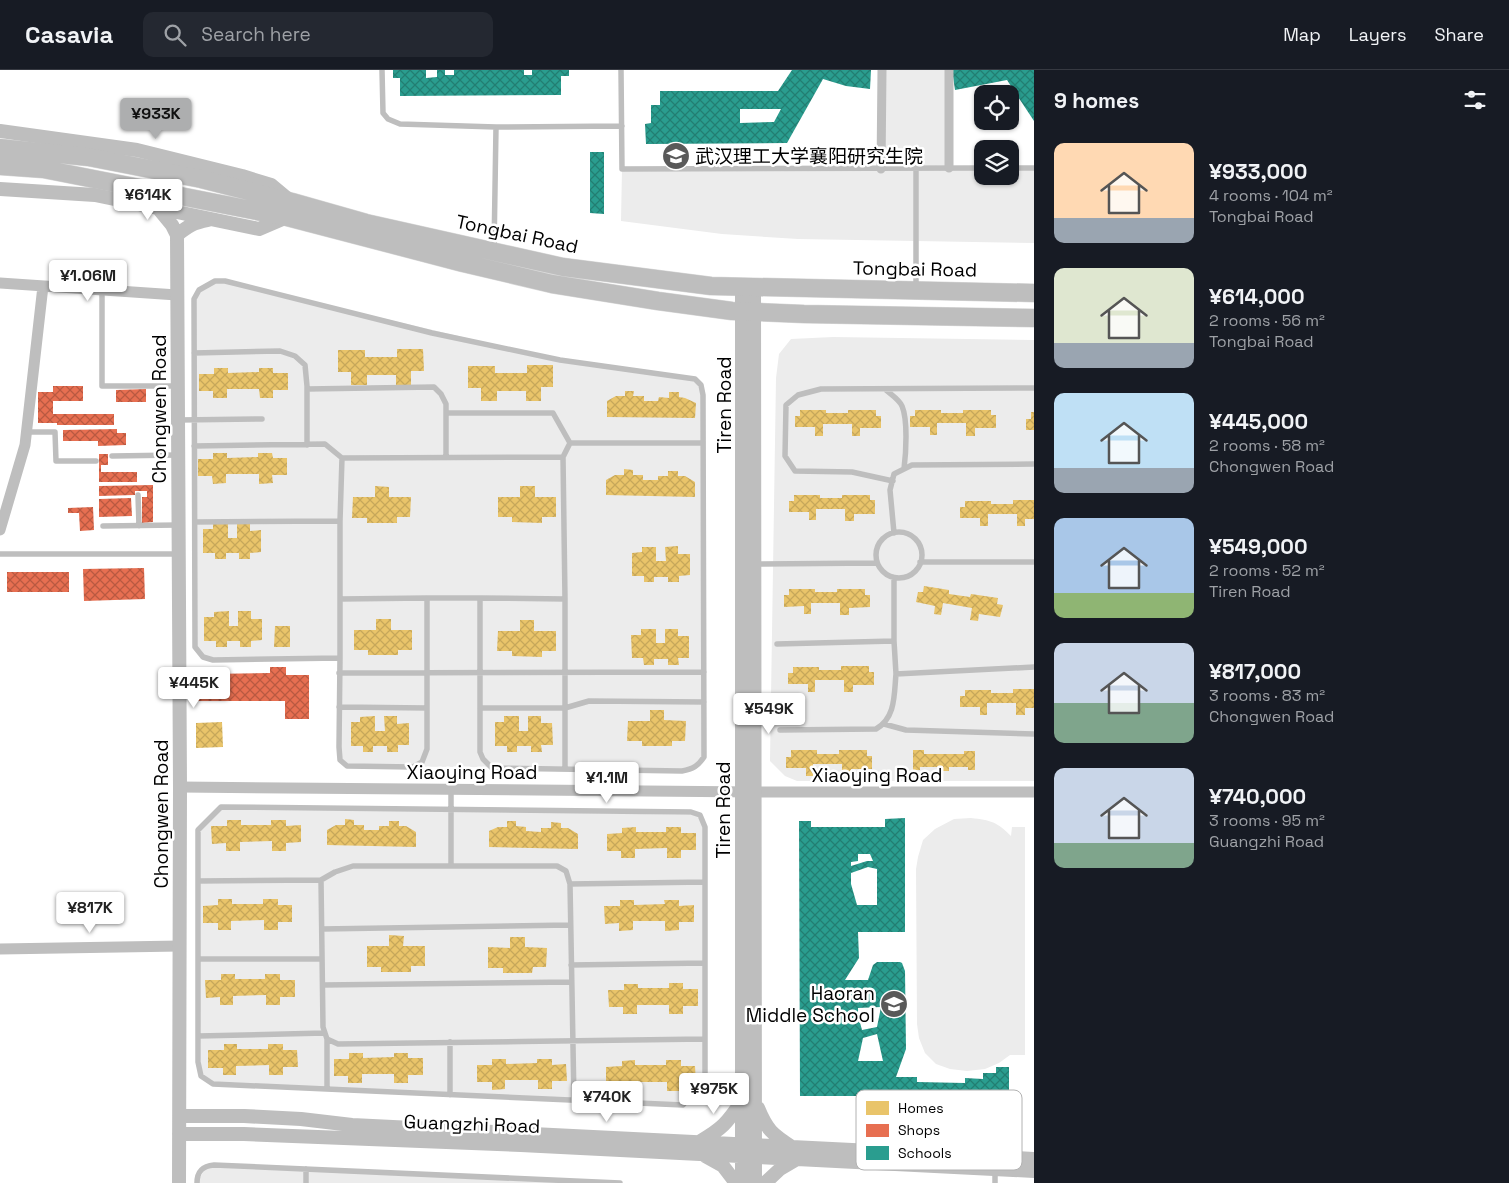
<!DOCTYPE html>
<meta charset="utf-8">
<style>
:root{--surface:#171b24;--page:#242831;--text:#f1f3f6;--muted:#9ea1a6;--line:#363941;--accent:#adaeaf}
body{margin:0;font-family:"Space Grotesk","Noto Sans SC",sans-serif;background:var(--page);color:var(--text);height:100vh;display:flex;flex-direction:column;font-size:19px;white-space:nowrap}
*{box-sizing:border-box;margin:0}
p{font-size:16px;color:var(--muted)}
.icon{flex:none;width:28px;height:28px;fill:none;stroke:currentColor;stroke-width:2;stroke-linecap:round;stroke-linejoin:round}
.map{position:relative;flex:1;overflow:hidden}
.side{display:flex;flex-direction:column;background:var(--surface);width:475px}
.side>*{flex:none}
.fabs{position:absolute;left:974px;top:15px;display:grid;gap:10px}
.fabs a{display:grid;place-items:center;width:45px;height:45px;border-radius:10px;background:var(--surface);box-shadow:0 1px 4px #0004;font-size:25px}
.price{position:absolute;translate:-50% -42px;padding:0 11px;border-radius:5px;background:#fff;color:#222;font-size:16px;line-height:32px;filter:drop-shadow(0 1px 2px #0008)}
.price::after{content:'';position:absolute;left:50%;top:30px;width:15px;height:11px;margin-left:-8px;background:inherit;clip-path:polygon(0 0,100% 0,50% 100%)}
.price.current{background:var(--accent);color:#111}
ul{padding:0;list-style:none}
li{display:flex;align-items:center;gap:15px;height:125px;padding:0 20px}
li span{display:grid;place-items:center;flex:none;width:140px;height:100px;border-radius:10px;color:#555}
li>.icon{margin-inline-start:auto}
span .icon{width:60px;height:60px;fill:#fffc;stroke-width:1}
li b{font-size:21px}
h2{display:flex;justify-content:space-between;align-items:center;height:60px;padding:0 20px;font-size:21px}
header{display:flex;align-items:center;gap:30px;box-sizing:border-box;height:70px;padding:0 25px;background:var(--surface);border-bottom:1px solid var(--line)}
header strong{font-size:24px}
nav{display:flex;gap:28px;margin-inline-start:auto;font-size:18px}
.search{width:350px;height:45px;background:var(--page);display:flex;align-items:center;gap:12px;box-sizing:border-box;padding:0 18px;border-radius:10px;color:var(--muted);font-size:19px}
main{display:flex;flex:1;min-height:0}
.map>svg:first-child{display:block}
</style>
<header>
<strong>Casavia</strong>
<div class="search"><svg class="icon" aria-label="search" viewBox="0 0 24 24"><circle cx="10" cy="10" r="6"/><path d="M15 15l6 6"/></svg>Search here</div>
<nav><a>Map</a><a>Layers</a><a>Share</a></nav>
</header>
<main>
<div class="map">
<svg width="1034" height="1113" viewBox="0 0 1034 1113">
<defs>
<pattern id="homes-cross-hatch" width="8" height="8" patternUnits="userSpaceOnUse" patternTransform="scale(1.25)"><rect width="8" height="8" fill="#e9c46a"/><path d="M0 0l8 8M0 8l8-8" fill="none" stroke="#c6a75a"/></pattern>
<pattern id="shops-cross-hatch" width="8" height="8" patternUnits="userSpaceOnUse" patternTransform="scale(1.25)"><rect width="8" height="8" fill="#e76f51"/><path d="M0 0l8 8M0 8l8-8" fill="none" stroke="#b95941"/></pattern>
<pattern id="schools-cross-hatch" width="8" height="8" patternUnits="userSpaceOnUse" patternTransform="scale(1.25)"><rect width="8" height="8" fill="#2a9d8f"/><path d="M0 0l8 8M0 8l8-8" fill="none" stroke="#227e72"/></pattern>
</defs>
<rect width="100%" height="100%" fill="#fff"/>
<path fill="#ececec" d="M882,0H949L950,98H982V106H1010V98H1034V173L798,169L722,164L621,151L622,99H881Z
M215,211H225L560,290L686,307L701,315L704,687L693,699L347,696L340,690L339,591L213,590L203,587L195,577L194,229L199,220Z
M833,267L1034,270V711H797L785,706L770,691L776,308L779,284L791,269Z
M221,737L700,745L705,757V1010L683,1035L213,1014L201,1006L198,760Z
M971,748C991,750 997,752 1011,766L1012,757H1025V985H1010L999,993L985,999L967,1001L950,999L936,994L925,983L919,968L917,954L916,799L918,787L923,770L935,759L954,749Z
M207,1095L620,1113H197Z"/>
<path fill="url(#homes-cross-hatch)" d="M397,279H423L424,301H411V315H396V305H367V315H351V302H338V280H365V287H397Z
M527,295H553V317H541V331H526V321H497V331H481V318H468V296H495V303H527Z
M214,298H228V303L259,302V298H273V303H288V320H273V328H260L259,319H227V328H213V321H199V304H214Z
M625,321H634L633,326H644V331H658L659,327L669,328V322H679V327L685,328L696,333L695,348L607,347V331L616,326H625Z
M800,340H826V343H848V340H876V346H881V358H860V366H852V354H823V366H815V357H795V346H800Z
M915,340H941V343H963V340H991V345H996V358H975V366H966V353H937V365H930V357H910V346H915Z
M1031,342H1034V360H1026V349H1031Z
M213,383H227V388L258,387V383H272L273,388H287V405H272L273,413L259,414V404H226V413L213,414L212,406H198V389H213Z
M624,399L633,400V405H643V410H658V406H668V401H678V406H685L695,412V427L606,425V410L615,405H624Z
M375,416L389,417V427H411L410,447H397V453H367V448H352L353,427H375Z
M520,416H535V427H556V447H542V453L512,452V447H498V427H520Z
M794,425H820V428H842V425H870V430H875V444H854V451H845V439H816V450H809V442H789V431H794Z
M1013,430H1034V449H1025V456H1017V444H988V456H980V448H960V437H965V431H991V434H1013Z
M228,453V468H237V453H250V461L261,460V482L250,483V489H239V483H226V489H215V483H203V459H213V454Z
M678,476V484H690V505L679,506V512H668V507H654V512H644V506H632V483L642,482V477H656V491H666L665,477Z
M924,516L949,520V524L970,527L971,524L998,528L997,534L1003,535L1000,547L979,544L978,551L970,550L972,538L943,533L941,545L934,544L935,536L916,532L918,522H923Z
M789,519H815V522H837V519H865V525H870V537L849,538V545H840V533H811V544H804V536L784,537V525H789Z
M229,541V556H238V541H251V549H262V570L251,571V577H240V571H227V577H216V571H204V547H214V542Z
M376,549H391V560H412V580H398V585H368V580H354V560H376Z
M520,550H534V561H556V581H542V587L512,586V581H497L498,561H520Z
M275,556H290V577H274Z
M641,559H656V573H665V559H678V566H689V588H678L679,595H668V589H654V595H644L643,588H632L631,565H641Z
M841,596H869V602H874V615H853V622H844V610H815V622H808V614H788V603H793V597H819V600H841Z
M1013,619H1034V638H1025V645H1016V633H987V645H980V637H960V626H965V620H991V623H1013Z
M650,640H664V650L686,651L685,671H672V676H642V671H627L628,651H650Z
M375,646V661H385L384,646H397V654L409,653V675H398V682H387V676H373V682H363V676H351V652H360V647Z
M504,646H519V661H528V646H541V653H552L553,675H541L542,682H531V676H517V682H507V676H495V652H504Z
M222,652L223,677L196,678V653Z
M791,680H817V684H839V680H867V686H872V699H851V706H842V694H813V706H806V698H786V687H791Z
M913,680H924V684H964V681H975V700H968V697H949V701H937V697H920V700H913Z
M345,749L354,750V755H364V760H379V756H389V751H399V756H406L416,762V777L327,775V760L336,755H345Z
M227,750H241V755H271V750H286V756L301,755V772L286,773V781H272V771L240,772V781H226V773L212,774L211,756H227Z
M507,751H516V756L526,757V761L541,762V758H551V752L561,753V758H568L578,764V779L489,777V761L498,757H507Z
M636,757V762H666V757H681V763H696V780H681V788H667V778L635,779V788H621V781H607V764L622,763V758Z
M218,829H232V834H263V829H278V835H292V852H278V860H264V850L231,851V860H218V853H203V836L218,835Z
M620,830H634V835L665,834L664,830H679V836L694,835V852H679V860L665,861V851H633V860L619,861V853L605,854L604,836H620Z
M389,865L404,866L403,876H425V896H411V902H381V897H367V876H389Z
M510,867H525V877L547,878L546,897H533L532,903H503V898H488V877L510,878Z
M221,904H235V909H265V904H280V910H295V927H280V935H266V925L233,926V935H220V927L206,928L205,910H221Z
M669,913H683V919H698V936H683V944H669V935H637V944H623V937H609L608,920H624V914H638V918H669Z
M224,974H237V979H268V974H283V980H297L298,997H283V1005H269V995L236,996V1005H223V998H208V980H224Z
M349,983H363V988L394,987V983H408V988H423V1005H408V1013H394V1004H362V1013H348V1006H334V989H349Z
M492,989H506V994L537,993V989H552V995L566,994L567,1011H552V1019H538V1010H505V1019L492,1020V1012H477V995H492Z
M635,990V995H666V990H681V996H695L696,1013H681V1021H667V1012H634V1021H621V1014H606V997L622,996V991Z"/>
<path fill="url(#shops-cross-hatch)" d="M53,316H83V331H53V344H114V355H57V353H38V322H53Z
M146,319V332H116V320Z
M117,359V363H126V375L98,376V371H63V360Z
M99,384H108V395H101V402H137V412H99Z
M153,415V452L142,453V427H147V421H135V425L99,426V416Z
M131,428L132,446L99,447V429Z
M93,437L94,460L80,461L79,443H68V438Z
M144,498L145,529L84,531L83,499Z
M7,502H69V522H7Z
M270,597H286V605H309V649H285V631H190L189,599H209V604L270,603Z"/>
<path fill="url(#schools-cross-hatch)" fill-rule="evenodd" d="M393,0H426V8L437,7V0H445V5H454V0H524V5H532V0H569V6H561V25L400,26V8H393Z
M792,0H871L870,19L846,16L823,9L787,73L646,74L645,54L651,53V35H660V21H778ZM740,39H781L774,52L740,53Z
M952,0H1034V51L1007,10L955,20Z
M590,82H604V144L590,143Z
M905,748V862H858L859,888L845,910H868L873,895L877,892H900L902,893L905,901L906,979L896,1007H917V1012L965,1013V1008L983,1009V1003H996V997H1009V1030H993V1035H979L981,1040H964V1043H870V1026H800L799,751H811V757H885V749ZM858,784H870L873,791H867L851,796V792L858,791ZM868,797L877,799V835H857L851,814V803ZM881,937L877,957L862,960L858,945V938ZM877,964L883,991H858L863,968Z"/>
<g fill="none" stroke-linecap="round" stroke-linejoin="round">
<g stroke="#dbdbdb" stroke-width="19">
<path id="primary" d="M0,78L88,87L201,109L292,132L366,153L563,197L711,216L1034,223
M0,96L43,99L287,147L463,193L552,214L658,231L732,241L804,244L1034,248"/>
</g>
<path stroke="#bebebe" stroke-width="5.5" d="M382,0L383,43L388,49L400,54L496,57L494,180
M621,0L622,99L982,98
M496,57L622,56
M916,98V219
M1010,98H1034
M215,211H225L432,263L560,290L695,309L701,315L703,325L704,687C698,696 693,699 682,701L492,698L483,689L480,682V528H427V679L422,692L413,697L347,696L340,690L339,677L340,588L213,590L203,587L195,577L194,229L199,220Z
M102,220V316H177
M194,283L280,281L295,286L305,295L307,316V375
M307,319L434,317L441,324L446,334V387
M885,319C890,324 899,329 902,336C908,350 906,383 904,399
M446,343H553L570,373
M178,350L262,349
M27,362H55L56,391H96
M194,376L325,374L342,388L563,387L570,373H703
M112,386L178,385
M893,411L852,402L795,401L785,386L786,335L798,325L821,319L1034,318
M138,425L139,456
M340,451L342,388
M195,452L340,451V588
M103,456L178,455
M876 485a23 23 0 1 1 46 0a23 23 0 1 1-46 0Z
M894,463L890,420L894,404L912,395L1034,394
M0,484H178
M920,492H1034
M754,494L877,493
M894,508V571L896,604L1034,597
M480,528L565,529L563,387
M340,529L427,528
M565,529V699
M777,574L894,571
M339,603L704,602
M339,637L427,638
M480,638H565L589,631L704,632
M884,654L906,660L1034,664
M780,660L876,659C896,648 894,624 896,604
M451,719V796
M221,737L691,742L700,745L705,757V1010L683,1035L213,1014L201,1006L198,992V760Z
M198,811L321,810
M570,814L705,812
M322,859L570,855
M198,889H322
M571,895L705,893
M323,915L571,912
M198,966L325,963
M327,1019V969
M450,1025V972
M574,1030L570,814L566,801L557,796H353L335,802L321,810L323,957L327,969L338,974C460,972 583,971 705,969
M306,1099V1113
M197,1113C197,1101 203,1096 214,1095L620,1113
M995,1113V1099"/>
<path stroke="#bebebe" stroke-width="9" d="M949,0V98
M881,99L882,0"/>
<path stroke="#bebebe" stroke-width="11" d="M0,213L177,225
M0,460L25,375L43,216
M180,717L755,722H1034
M0,879L180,876"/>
<path stroke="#bebebe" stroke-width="14" d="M0,61L137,80L242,106L271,115L289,130
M0,119L95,125L259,159L287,147
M158,138L172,155L177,165C188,156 193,153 208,150
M177,165L180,717L179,1113
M742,216V1113
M754,217L755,1113
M758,1038C767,1060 772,1064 792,1077
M180,1046H244L301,1049L352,1055L1034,1089
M179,1064H244L521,1075L1034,1101
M699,1072C722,1059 727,1053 742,1031
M705,1086L723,1096L736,1113
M765,1113L780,1099L797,1089"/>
<use href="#primary" stroke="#bebebe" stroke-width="18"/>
</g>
<defs>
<g id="university-disc" transform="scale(1.4375)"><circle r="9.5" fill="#595959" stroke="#fff"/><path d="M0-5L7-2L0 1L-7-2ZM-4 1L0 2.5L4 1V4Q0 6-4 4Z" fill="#fff"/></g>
<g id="school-disc" transform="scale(1.4375)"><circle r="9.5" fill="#595959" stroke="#fff"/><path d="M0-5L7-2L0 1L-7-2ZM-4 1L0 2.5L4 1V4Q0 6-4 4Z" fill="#fff"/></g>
</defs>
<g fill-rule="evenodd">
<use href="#university-disc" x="676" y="86"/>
<use href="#school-disc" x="894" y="934"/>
</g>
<g text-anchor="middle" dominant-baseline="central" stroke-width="5" stroke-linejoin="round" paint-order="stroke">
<g font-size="19" fill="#000" stroke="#fff" text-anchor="start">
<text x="695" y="86">武汉理工大学襄阳研究生院</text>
<text x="875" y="923" text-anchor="end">Haoran<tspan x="875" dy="22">Middle School</tspan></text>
</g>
<g font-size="19" fill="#000" stroke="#fff">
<text transform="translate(517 164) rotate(12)">Tongbai Road</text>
<text transform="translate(915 199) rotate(1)">Tongbai Road</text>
<text transform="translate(724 335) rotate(-90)">Tiren Road</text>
<text transform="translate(159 339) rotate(-90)">Chongwen Road</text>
<text x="472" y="702">Xiaoying Road</text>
<text x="877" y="705">Xiaoying Road</text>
<text transform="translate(723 740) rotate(-90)">Tiren Road</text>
<text transform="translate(161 744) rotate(-90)">Chongwen Road</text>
<text transform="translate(472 1054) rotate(2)">Guangzhi Road</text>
</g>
</g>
<rect x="856" y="1020" width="166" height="80" rx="8" fill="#fff" stroke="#b2b2b2" stroke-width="1"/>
<rect x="866" y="1031" width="23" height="14" fill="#e9c46a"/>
<rect x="866" y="1054" width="23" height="13" fill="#e76f51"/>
<rect x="866" y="1076" width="23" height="14" fill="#2a9d8f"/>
<g font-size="14" fill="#000">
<text x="898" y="1043">Homes</text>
<text x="898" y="1065">Shops</text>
<text x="898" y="1088">Schools</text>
</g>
</svg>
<div class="fabs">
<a><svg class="icon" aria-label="locate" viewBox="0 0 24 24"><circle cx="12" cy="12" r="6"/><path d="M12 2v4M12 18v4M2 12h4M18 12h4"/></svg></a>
<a><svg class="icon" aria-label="layers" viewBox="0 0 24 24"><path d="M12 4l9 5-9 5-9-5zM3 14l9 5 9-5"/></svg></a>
</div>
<b class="price current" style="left:156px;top:70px">¥933K</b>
<b class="price" style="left:148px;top:151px">¥614K</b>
<b class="price" style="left:88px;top:232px">¥1.06M</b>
<b class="price" style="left:194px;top:639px">¥445K</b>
<b class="price" style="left:769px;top:665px">¥549K</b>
<b class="price" style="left:607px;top:734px">¥1.1M</b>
<b class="price" style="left:90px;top:864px">¥817K</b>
<b class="price" style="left:714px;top:1045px">¥975K</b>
<b class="price" style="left:607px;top:1053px">¥740K</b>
</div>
<section class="side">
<h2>9 homes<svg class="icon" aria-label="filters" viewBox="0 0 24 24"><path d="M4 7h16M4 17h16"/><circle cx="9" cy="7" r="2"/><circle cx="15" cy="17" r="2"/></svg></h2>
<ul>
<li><span style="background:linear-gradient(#ffd9b3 75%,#9aa5b1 0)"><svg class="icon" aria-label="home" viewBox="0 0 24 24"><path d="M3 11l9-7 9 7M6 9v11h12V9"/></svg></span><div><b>¥933,000</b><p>4 rooms · 104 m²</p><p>Tongbai Road</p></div></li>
<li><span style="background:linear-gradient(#dfe7d0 75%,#9aa5b1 0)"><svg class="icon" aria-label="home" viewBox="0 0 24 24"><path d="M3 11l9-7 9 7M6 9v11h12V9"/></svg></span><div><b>¥614,000</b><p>2 rooms · 56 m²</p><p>Tongbai Road</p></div></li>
<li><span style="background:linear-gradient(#bfe0f5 75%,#9aa5b1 0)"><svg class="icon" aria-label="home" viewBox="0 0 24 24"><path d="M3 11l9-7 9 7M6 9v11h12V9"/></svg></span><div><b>¥445,000</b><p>2 rooms · 58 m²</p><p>Chongwen Road</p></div></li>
<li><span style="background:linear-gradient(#a9c7e8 75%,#8fb573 0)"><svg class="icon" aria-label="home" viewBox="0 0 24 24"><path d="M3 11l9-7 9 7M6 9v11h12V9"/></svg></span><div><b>¥549,000</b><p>2 rooms · 52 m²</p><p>Tiren Road</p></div></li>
<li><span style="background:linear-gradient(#c9d6e8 60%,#7fa58c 0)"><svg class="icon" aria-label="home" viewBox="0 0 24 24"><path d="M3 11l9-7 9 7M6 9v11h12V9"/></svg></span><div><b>¥817,000</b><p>3 rooms · 83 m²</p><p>Chongwen Road</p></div></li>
<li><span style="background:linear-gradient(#c9d6e8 75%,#7fa58c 0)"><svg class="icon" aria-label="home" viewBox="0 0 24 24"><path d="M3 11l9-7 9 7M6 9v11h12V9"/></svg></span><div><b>¥740,000</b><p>3 rooms · 95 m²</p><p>Guangzhi Road</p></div></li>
</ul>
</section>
</main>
